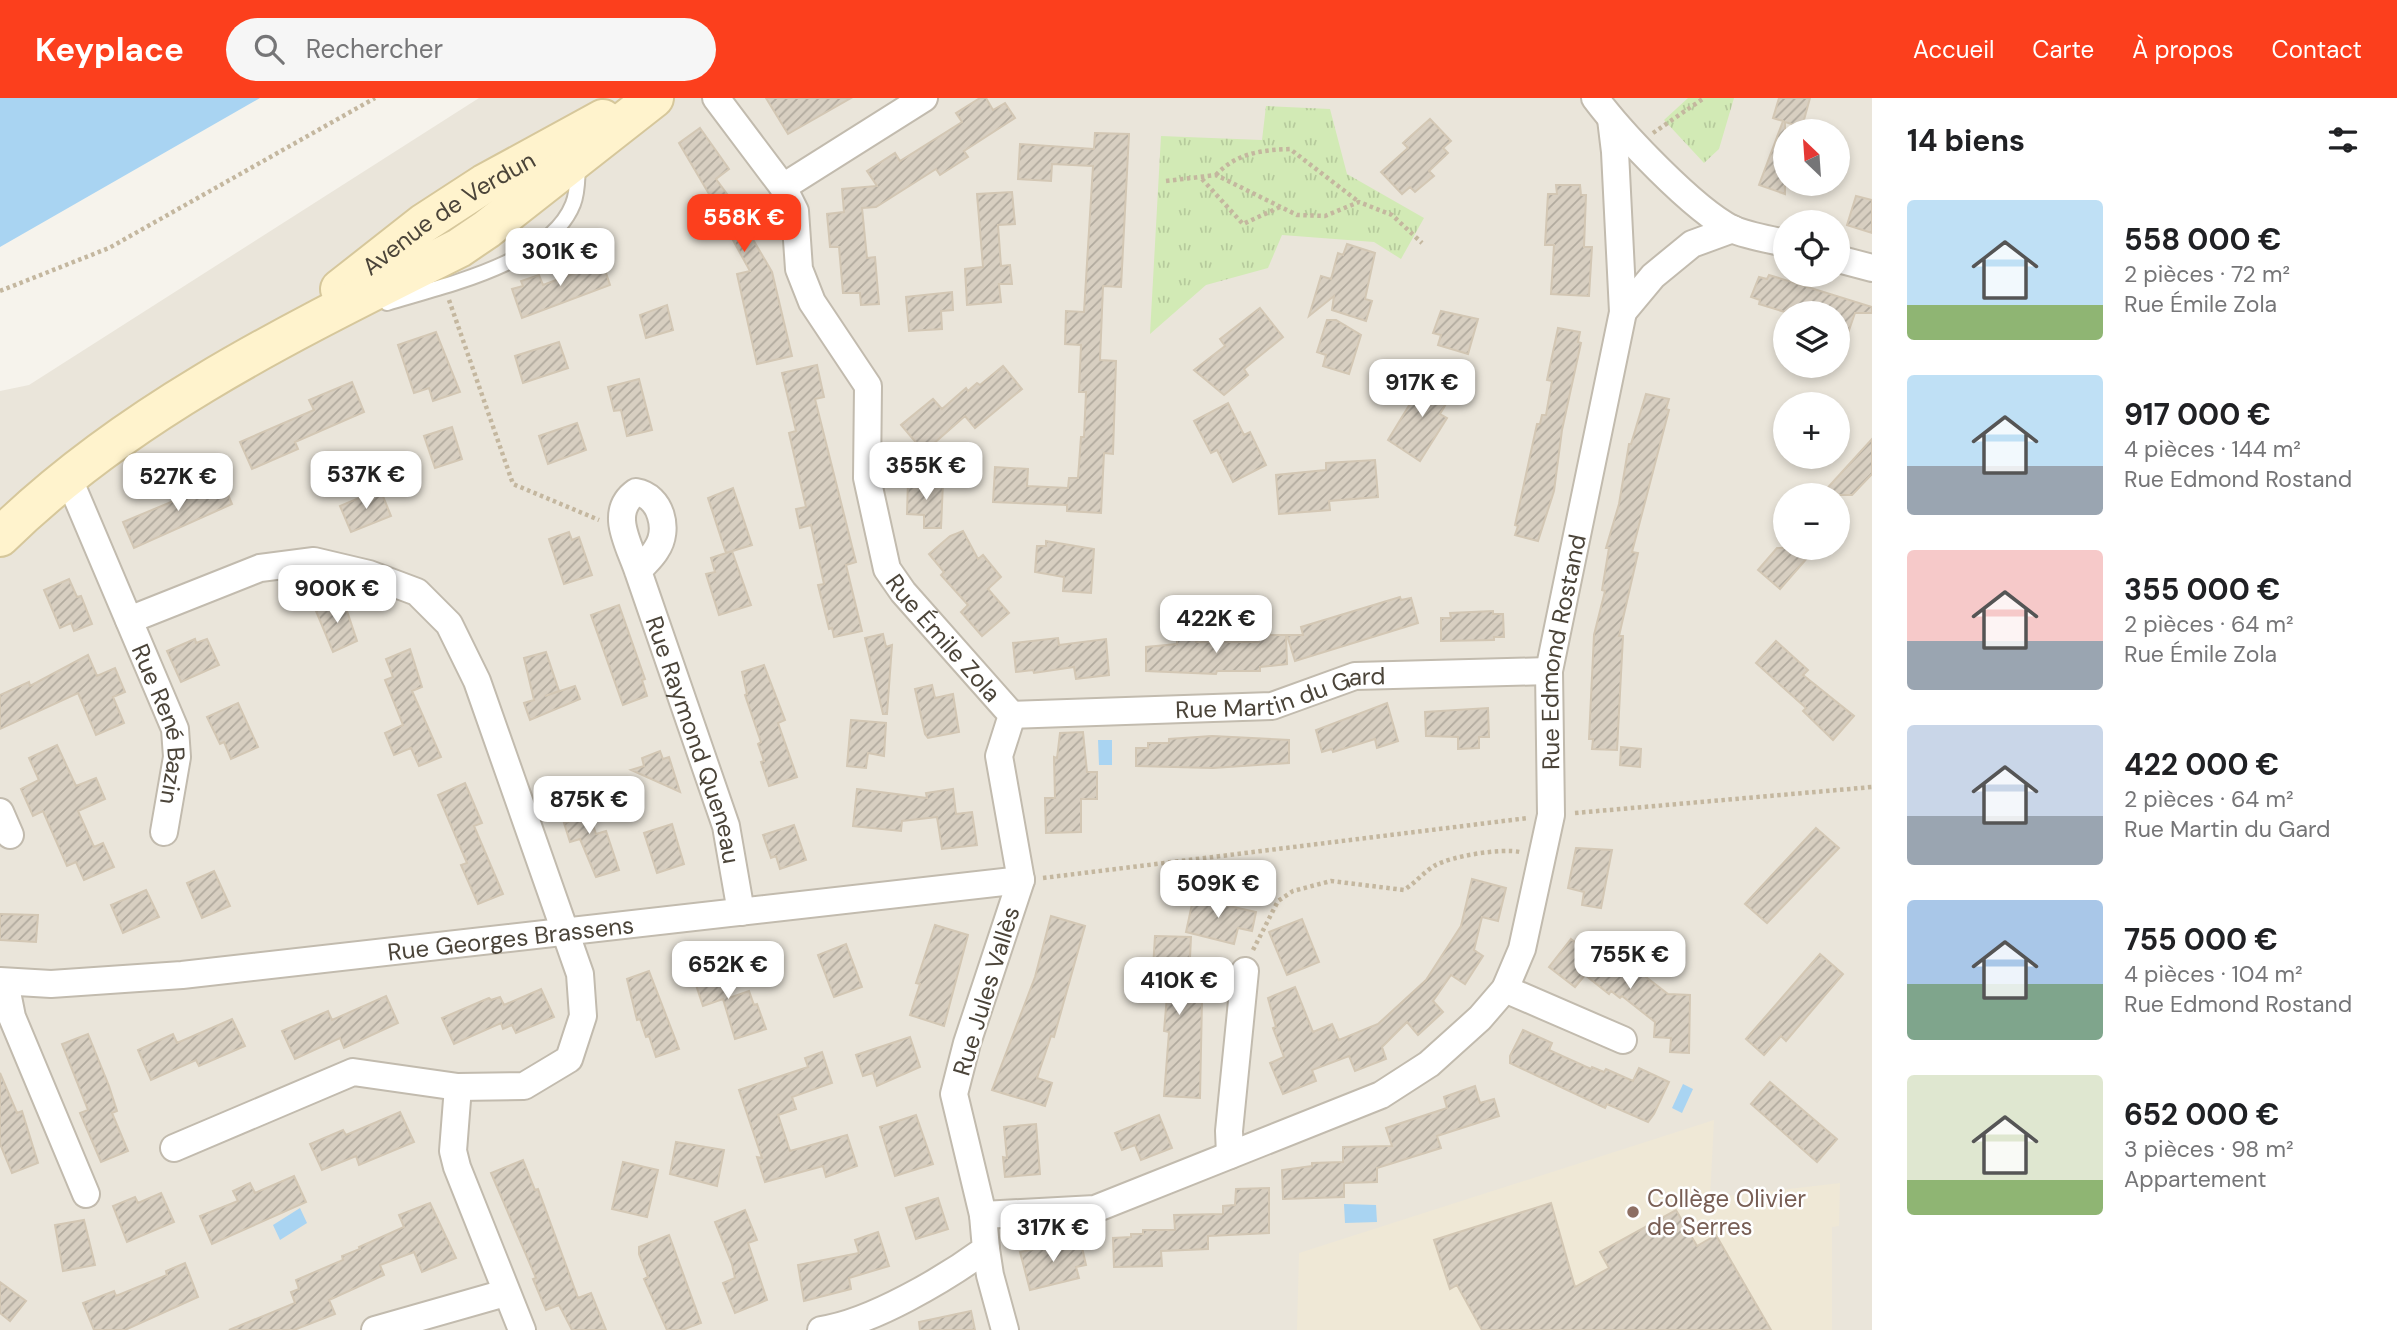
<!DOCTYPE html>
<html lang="fr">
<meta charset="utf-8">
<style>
:root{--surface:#fff;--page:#f6f6f6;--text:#202124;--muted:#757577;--accent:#fc3f1d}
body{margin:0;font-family:"DM Sans",sans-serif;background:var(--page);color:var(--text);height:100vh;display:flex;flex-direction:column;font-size:26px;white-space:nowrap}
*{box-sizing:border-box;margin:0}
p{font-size:23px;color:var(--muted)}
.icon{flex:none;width:38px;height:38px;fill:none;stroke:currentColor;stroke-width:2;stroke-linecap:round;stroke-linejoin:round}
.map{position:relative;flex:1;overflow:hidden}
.details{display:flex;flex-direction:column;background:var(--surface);width:525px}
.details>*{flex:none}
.needle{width:46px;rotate:335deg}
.fabs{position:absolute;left:1773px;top:21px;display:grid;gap:14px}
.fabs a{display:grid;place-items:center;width:77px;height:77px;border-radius:50%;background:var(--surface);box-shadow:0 4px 10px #0003;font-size:35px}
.price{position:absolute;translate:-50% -60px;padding:0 16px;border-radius:14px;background:#fff;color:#222;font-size:23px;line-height:46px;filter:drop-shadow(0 2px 4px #0008)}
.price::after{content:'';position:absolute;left:50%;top:42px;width:21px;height:16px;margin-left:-10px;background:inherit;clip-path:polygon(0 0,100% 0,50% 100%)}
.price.selected{background:var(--accent);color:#fff}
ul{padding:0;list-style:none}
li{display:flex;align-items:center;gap:21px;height:175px;padding:0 35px}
li span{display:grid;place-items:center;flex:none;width:196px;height:140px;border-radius:7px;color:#555}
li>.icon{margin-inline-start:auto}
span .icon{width:84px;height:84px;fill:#fffc;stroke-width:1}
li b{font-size:30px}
h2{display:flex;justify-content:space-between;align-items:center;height:84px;padding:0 35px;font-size:30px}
header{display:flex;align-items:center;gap:42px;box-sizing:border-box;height:98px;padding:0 35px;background:var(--accent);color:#fff}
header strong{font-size:33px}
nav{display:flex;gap:38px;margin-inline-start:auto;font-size:24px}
.search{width:490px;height:63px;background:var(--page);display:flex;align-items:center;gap:18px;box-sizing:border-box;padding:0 24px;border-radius:38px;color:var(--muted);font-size:26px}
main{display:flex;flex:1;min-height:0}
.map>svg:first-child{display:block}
</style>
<header>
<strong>Keyplace</strong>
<div class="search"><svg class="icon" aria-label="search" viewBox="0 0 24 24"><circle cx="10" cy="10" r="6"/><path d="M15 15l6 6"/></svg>Rechercher</div>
<nav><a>Accueil</a><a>Carte</a><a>À propos</a><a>Contact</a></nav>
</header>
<main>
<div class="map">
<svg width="1872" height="1232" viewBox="0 0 1872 1232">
<defs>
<pattern id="park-tufts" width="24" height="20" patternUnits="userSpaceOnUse" patternTransform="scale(1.75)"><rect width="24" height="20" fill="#d2eab5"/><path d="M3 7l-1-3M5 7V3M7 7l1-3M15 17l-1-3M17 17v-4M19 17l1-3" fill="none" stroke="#b6ca9c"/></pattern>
<pattern id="building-hatch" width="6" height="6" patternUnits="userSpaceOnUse" patternTransform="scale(1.75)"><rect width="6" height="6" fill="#d8cfc1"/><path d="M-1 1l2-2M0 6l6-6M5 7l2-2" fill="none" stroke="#b1aa9e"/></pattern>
</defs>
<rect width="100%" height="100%" fill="#f6f3ec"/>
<path fill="#eae5da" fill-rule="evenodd" d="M479,0H1872V1232H0V293L29,287ZM1785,33H1838V86H1785ZM1785,124H1838V177H1785ZM1785,215H1838V268H1785ZM1785,306H1838V359H1785ZM1785,397H1838V450H1785Z"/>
<path fill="#efe8d6" d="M1714,1022L1710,1100L1840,1085L1839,1128L1832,1129V1232H1297L1299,1155Z"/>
<path fill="url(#park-tufts)" d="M1688,0H1734L1719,51L1704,65L1664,22Z
M1266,8L1330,11L1347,76L1424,120L1401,161L1374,144L1282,137L1268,170L1206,187L1150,236L1161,38L1262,42Z"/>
<path fill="#a9d4f2" d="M0,0H260L0,149Z
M1098,642H1112V667H1099Z
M1683,986L1693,991L1682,1015L1672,1010Z
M1344,1106L1376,1107L1377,1124L1345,1125Z
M300,1110L307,1125L280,1142L273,1127Z"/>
<path fill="url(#building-hatch)" stroke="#d3c7b4" stroke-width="2" d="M766,0H851L788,36Z
M980,0H986L993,12L1005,5L1015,20L964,53L968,59L940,77L936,71L876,109L862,110L867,160L875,159L879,206L861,207L860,195H843L839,149H830L827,116L844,114L842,91L877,88L867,73L895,55L900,63L962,24L956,15Z
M1779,0H1810L1802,29L1785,24V96L1759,87L1783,23L1773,20Z
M1430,21L1451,43L1443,50L1448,55L1429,73L1434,78L1415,94L1410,89L1402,96L1381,74L1408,50L1403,45Z
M700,30L729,71L716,81L736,108L749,101L766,129L751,138L772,174L792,258L757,266L737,176L750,173L729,135H732L679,45Z
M1095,35L1129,36L1121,189L1103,188L1100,262L1116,263L1113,356L1104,355L1101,415L1067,413V407L993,404L995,369L1028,371L1027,388L1068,390L1069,380H1078L1081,339H1084L1086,294H1079L1081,247L1065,246L1066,213L1084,214L1093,68L1052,66L1051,83L1018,81L1020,46L1094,51Z
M1556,87H1580L1581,97H1586L1584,149H1592L1589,198L1551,196L1554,147H1545L1548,96H1557Z
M1012,94L1015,126L998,127L1001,168L1010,167L1012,186H999L1001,204L967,207L965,171L983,169L977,96Z
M1856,98L1872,102V135L1847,127Z
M1347,146L1375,155L1365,201L1372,203L1366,223L1332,212L1334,198L1309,218L1321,178L1331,181L1338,155L1343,157Z
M601,160L610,187L522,220L512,191L523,188L521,183L539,177L543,187L575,175L574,169Z
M1769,177L1872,209V215H1855L1840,258H1838V215H1788L1759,206L1760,202L1751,199L1759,179L1767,181Z
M952,194L953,212L941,213L942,231L909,233L906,199Z
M667,207L673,232L646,240L640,217Z
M1260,210L1283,239L1244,271L1248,277L1224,297L1194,272L1225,248L1220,241Z
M1441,213L1478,221L1468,256L1438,247L1441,237L1433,235Z
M1327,222H1336L1361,237L1349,276L1323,268L1326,257L1317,254Z
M1558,230L1580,234L1578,244L1581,245L1562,332L1554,393L1538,443L1515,437L1518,428L1515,427L1537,326H1540L1542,317H1546L1552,283L1547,282Z
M436,234L460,294L433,303L429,290L414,295L398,247Z
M559,244L568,270L523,285L515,258Z
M817,267L824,299L815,301L856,464L846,467L862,533L834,539L832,530L829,531L818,487L824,486L811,427L800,430L796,411L806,409L789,335L796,333L782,275Z
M1003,268L1022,291L975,330L965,318L924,354L901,327L933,301L942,311L966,290L968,293L977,285L980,287Z
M1427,278L1453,294L1440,316L1447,320L1420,363L1388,342Z
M639,281L652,332L627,338L621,312L614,313L608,289Z
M352,284L364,314L295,344L298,351L252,371L240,344L314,312L309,302Z
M1646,296L1669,301L1666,311L1669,312L1632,454L1638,455L1619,538H1623L1617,652L1592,651L1593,641H1589L1594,537L1605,493L1602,492L1609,450H1606L1619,406L1629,346H1631Z
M1228,305L1244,337L1250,334L1266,367L1233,384L1217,352L1211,355L1194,323Z
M577,325L586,352L548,366L539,338Z
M452,329L462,361L435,370L424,338Z
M1872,341V376L1852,397H1821Z
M1375,362L1378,399L1329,403L1330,412L1279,416L1276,377L1326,372V365Z
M220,378L232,406L134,450L123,424L188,397L198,391L196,388Z
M908,383L943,384L941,430H924V417L907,416Z
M733,390L752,447L726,455L708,400Z
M380,391L391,418L351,434L340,408Z
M963,433L978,461L983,457L1001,479L988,491L1009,515L982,538L961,514L968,507L941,477L944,474L929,456L950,438Z
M569,434L572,442L579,439L592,477L564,486L549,441Z
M1046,443L1094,451L1091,495L1063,493L1064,479L1035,474L1037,448H1046Z
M1777,450H1798L1808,459L1780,491L1758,472Z
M732,453L751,507L719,517L706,476L715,474L711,460Z
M69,481L77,499L81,498L92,526L74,533L71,525L60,530L44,492Z
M1400,499L1401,502L1411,500L1418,525L1295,563L1287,537H1303L1301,529Z
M343,501L357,543L333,554L316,513Z
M619,507L645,581L642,582L647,598L623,607L591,517Z
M1493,513V516H1503L1504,539H1494V542L1441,543V520H1451L1450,515Z
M1177,534H1195L1196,544H1259V537H1286L1287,566L1260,569V573H1217L1216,576L1146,573V549L1177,546Z
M883,536L886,549L892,547L887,616H883L865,540Z
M1058,540L1059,547L1106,541L1109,577L1076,581L1074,569L1034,575L1033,572L1016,574L1013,545Z
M195,541L196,545L207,541L219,567L181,584L167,553Z
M1776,543L1808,572L1803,577L1854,618L1833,642L1803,613L1806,610L1756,565Z
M410,551L422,589L412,593L441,659L419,668L411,650L394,657L385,635L403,627L385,582L393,579L386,561Z
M546,554L559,593L545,598L575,588L580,601L530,622L524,605L534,602L524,560Z
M88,557L97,578L115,570L125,594L113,599L124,625L96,637L78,595L0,631V597L29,584L30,588Z
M764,567L785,622L778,625L797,679L769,688L761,664L764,663L758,646L761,644L745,597L747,596L742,574Z
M932,587L935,600L953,596L959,634L928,640L925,636L915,591Z
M238,605L258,649L231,661L224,644L220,646L207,619Z
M1387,605L1398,643L1377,650L1375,641L1333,654L1332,651L1322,654L1316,632Z
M1488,610L1489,639H1479V650L1458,651V639L1426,638L1425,614Z
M851,622L886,625L884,658L868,655L866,670L847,668Z
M1083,634L1087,674H1097V701H1081V734L1046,735L1045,700H1055L1054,659L1057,660L1060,635Z
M1212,638L1289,642V665L1213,670L1136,668V650H1148V645H1169V641Z
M57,647L76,688L96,680L105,701L78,713L94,749L103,745L114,769L84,782L76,764L67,768L43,713L33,718L21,691L39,682L29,660Z
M1621,649L1641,651L1640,669L1620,667Z
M660,653L663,661L669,659L680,694L631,672L644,668L642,660Z
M465,685L482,725L474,728L503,796L478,806L461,767L467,765L438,697Z
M857,691L927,700L926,695L953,691L956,716L972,714L977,747L942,751L937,719L902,723L901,733L853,728Z
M583,696L596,736L606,733L619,772L596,779L580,741L570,744L564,725L568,724L561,703Z
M672,726L684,766L657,775L644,735Z
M794,727L806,762L780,771L776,758L771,760L763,737Z
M1816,730L1839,750L1767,825L1745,806Z
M1576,750L1612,752L1601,810L1582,807L1584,794L1568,790Z
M214,773L230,808L202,820L187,785Z
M1472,781L1506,790L1498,823L1482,819L1474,852L1483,858L1465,886L1451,877L1433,903L1443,914L1418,937L1407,924L1382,949L1386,961L1355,973L1349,958L1312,972L1316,983L1283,996L1270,965L1284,959L1273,930L1276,929L1268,900L1295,889L1313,934L1332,926L1339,942L1378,926L1426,882L1461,828Z
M146,792L159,819L123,835L111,807Z
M1194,797L1212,801L1211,804L1256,814L1252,833L1238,830L1234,846L1186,834Z
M0,816L38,817L36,844L0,842Z
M1051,818L1085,828L1054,939L1051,938L1037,980L1052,985L1045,1008L992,992L1035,879Z
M1302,821L1319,864L1287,877L1269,834Z
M935,827L968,837L944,928L910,917L920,886L916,885Z
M1155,838L1191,839L1188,902H1202L1200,1000L1164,998L1169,934L1164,933L1168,886H1152Z
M1571,841L1601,864L1611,852L1668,896L1690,897L1689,955L1670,954L1671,940L1654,939L1655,924L1622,898L1620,900L1611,893L1609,896L1585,877L1575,889L1549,869Z
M846,846L862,889L834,899L818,857Z
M1820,856L1843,876L1786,943L1781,938L1764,957L1746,941Z
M716,863L729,900L749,893L754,907L757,906L766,931L735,941L723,901L703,908L691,872Z
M649,873L679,951L656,959L649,938L646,939L640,921L637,922L627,881Z
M541,891L554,919L516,935L512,927L503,931L501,925L454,946L442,920L489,900L491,902L500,899L504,907Z
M386,898L398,925L344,950L340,940L295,961L282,933L328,913L332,922Z
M232,921L245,948L199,968L196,962L151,982L138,952L173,936L177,945Z
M1523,932L1552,945L1549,952L1591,971L1592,969L1604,974L1606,971L1633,983L1639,970L1669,984L1654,1016L1648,1024L1607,1006L1605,1010L1510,965V958Z
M88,936L109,988L117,1013L112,1015L128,1053L101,1064L80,1015L88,1012L62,946Z
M910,939L920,969L877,988L873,975L863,978L856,957Z
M822,954L832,985L792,999L796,1011L778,1017L790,1053L847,1037L857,1068L826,1079L823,1068L765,1084L757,1059L762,1060L739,992L808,969L805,960Z
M0,975L17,1015L22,1013L38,1065L12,1075L0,1046Z
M1770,984L1837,1041L1817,1064L1751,1006Z
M1475,988L1480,1005L1494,1001L1499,1018L1437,1038L1441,1050L1377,1070V1084L1344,1085V1099L1283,1101L1282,1072L1312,1068V1065L1343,1064V1049L1392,1048L1386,1030L1447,1010L1444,999Z
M400,1014L414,1044L359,1067L356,1058L322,1072L310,1046L343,1032L346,1037Z
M916,1017L933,1066L895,1078L880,1029Z
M1159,1017L1172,1050L1141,1062L1135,1047L1122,1052L1115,1035Z
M1036,1026L1040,1076L1005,1079L1003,1059L1007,1060L1004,1029Z
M676,1044L724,1052L717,1088L670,1076Z
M523,1062L535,1092L538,1091L578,1200L591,1195L606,1232H572L559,1207L546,1212L533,1181L536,1180L491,1075Z
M623,1064L658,1072L647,1119L612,1111Z
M294,1078L306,1104L212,1146L200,1118L238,1103L233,1093L250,1085L255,1095Z
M1269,1090V1135L1208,1138V1151L1161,1153L1162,1168L1114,1169L1113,1140L1131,1139V1136H1143V1132H1175L1174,1117L1223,1116V1108L1235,1107L1236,1091Z
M161,1095L174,1124L127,1144L113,1108L135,1099L138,1105Z
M938,1100L948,1131L916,1141L906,1110Z
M430,1105L456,1160L422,1174L414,1154L380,1167L384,1177L329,1202L335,1216L294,1232H229L295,1205L291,1194L299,1191L296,1182L343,1162L342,1158L360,1151L359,1149L404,1129L399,1117Z
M1551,1105L1575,1189L1609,1170L1600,1154L1676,1112L1697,1148L1716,1137L1771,1232H1482L1457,1187L1450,1191L1434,1142Z
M745,1112L757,1142L748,1145L767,1202L735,1215L723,1185L735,1180L732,1166L715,1124Z
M84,1122L95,1167L63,1173L55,1127Z
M878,1134L889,1168L849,1180L851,1191L804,1203L798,1167L859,1155L855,1142Z
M669,1137L701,1225L682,1232H667L644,1181L648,1179L639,1156V1149Z
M1071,1144V1147L1081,1145L1086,1167L1076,1169L1079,1180L1030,1192L1020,1154Z
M185,1165L198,1199L125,1232H94L83,1205L114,1193L116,1198L167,1177L166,1173Z
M0,1184L26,1203L10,1223L0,1215Z
M971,1213L975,1232H920L919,1224Z"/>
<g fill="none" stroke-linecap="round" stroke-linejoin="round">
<g stroke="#c2bbae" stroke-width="18">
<path id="lane" d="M387,205C442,188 550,165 573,106C578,94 577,80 578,68"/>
</g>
<g stroke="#c2bbae" stroke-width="30">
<g id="street">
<path id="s1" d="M716,0L783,89L795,113L799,171L812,204L868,288L867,380L887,471L903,494L1012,617L999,658L1021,782L967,945L954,996L983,1117L986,1151C945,1181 871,1225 821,1232"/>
<path d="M1595,0C1622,36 1693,111 1732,131C1748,138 1768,141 1785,145"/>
<path d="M783,89L924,0"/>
<path d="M1838,161L1872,170"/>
<path d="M1623,214L1653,178L1692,146L1733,131"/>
<path id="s2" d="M69,381L175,631L177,659L164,734"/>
<path id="s3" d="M638,473C644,466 652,459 656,452C670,432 661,398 636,394C608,414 629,446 638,473L726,728L741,814"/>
<path d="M129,522L260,470L314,463L369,476L417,494L449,526L477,583L580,876L583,918L569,961L524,988L458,989L353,974L174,1050"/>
<path id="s4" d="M1012,617L1272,608L1355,578L1549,573"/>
<path d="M0,714L10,737"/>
<path id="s5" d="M0,883L51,886L182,877L1021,782"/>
<path d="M5,884L12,919L86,1096"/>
<path d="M1505,891L1623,942"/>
<path d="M458,989L453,1053L457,1069L522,1232"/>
<path d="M1230,1057L1229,1033L1245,873"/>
<path id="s6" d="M983,1117L1095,1111L1381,997L1429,966L1480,920L1505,891L1522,851L1551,717L1549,573L1623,214L1615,54L1611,21"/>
<path d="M986,1151L990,1177L1005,1232"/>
<path d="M375,1232L505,1195"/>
</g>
</g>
<g stroke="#d6c79b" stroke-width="42">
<g id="secondary">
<path id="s7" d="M340,191L424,125L484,86L603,21"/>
<path d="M0,439C130,311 298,231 459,150L487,131L654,0"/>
</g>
</g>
<path stroke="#c4b79f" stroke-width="4.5" stroke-dasharray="3.5 3.5" stroke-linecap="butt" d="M1653,35L1704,0
M1216,77C1236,55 1262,52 1290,51L1359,104
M1202,81L1243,126L1280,109
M1166,83L1216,77L1297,117L1325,118L1359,104L1392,117L1422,145
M0,193L109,150L375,0
M449,202L513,386L599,422
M1575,715L1872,689
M1043,780L1528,720
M1253,852L1278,803L1293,793L1331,783L1404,792C1415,785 1423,775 1434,768C1451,758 1501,750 1520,754"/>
<use href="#lane" stroke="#fff" stroke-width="14"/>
<use href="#street" stroke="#fff" stroke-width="26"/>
<use href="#secondary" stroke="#fff3cd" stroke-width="38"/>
</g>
<circle fill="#8d6e63" stroke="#fff" stroke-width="2.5" cx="1633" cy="1114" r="7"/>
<g text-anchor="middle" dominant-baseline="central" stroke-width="5" stroke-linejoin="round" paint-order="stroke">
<g font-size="24" fill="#4b4439" stroke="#fff">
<text stroke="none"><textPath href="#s7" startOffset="133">Avenue de Verdun</textPath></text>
<text stroke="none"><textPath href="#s1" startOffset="607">Rue Émile Zola</textPath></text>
<text stroke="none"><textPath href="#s6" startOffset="929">Rue Edmond Rostand</textPath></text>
<text stroke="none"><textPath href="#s4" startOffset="271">Rue Martin du Gard</textPath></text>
<text stroke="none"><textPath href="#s2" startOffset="264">Rue René Bazin</textPath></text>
<text stroke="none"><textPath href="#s3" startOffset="364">Rue Raymond Queneau</textPath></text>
<text stroke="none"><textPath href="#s5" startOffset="513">Rue Georges Brassens</textPath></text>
<text transform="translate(986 893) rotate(-73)">Rue Jules Vallès</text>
</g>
<g font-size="24" fill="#785e54" stroke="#fff" text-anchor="start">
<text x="1647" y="1100">Collège Olivier<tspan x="1647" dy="28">de Serres</tspan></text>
</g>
</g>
</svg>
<div class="fabs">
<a><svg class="needle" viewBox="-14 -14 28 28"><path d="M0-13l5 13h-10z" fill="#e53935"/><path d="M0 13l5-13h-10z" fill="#757577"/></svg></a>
<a><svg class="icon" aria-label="locate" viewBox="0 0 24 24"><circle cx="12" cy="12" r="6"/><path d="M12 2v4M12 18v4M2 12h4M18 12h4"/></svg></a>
<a><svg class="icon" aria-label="layers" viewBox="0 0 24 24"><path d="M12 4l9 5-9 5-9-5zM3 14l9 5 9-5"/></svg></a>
<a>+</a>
<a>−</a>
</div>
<b class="price selected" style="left:744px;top:156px">558K €</b>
<b class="price" style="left:560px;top:190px">301K €</b>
<b class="price" style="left:1422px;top:321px">917K €</b>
<b class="price" style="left:926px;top:404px">355K €</b>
<b class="price" style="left:366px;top:413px">537K €</b>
<b class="price" style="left:178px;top:415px">527K €</b>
<b class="price" style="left:337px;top:527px">900K €</b>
<b class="price" style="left:1216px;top:557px">422K €</b>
<b class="price" style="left:589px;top:738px">875K €</b>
<b class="price" style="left:1218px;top:822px">509K €</b>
<b class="price" style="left:1630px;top:893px">755K €</b>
<b class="price" style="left:728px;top:903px">652K €</b>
<b class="price" style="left:1179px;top:919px">410K €</b>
<b class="price" style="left:1053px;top:1166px">317K €</b>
</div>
<section class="details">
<h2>14 biens<svg class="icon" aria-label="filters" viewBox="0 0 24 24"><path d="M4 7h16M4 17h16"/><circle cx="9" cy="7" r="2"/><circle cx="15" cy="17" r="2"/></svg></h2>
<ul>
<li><span style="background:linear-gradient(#bfe0f5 75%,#8fb573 0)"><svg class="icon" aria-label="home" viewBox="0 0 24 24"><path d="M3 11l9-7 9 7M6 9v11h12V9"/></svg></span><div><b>558 000 €</b><p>2 pièces · 72 m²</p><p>Rue Émile Zola</p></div></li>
<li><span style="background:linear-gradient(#bfe0f5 65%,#9aa5b1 0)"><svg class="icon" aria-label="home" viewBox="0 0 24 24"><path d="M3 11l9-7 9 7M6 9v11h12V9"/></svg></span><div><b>917 000 €</b><p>4 pièces · 144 m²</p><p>Rue Edmond Rostand</p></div></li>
<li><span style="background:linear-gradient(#f6c9c9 65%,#9aa5b1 0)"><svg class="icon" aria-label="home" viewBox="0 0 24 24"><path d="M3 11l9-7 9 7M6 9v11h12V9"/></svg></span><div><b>355 000 €</b><p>2 pièces · 64 m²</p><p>Rue Émile Zola</p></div></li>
<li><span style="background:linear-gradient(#c9d6e8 65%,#9aa5b1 0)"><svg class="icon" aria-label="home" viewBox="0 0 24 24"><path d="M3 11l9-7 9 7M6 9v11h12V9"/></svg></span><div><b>422 000 €</b><p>2 pièces · 64 m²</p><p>Rue Martin du Gard</p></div></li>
<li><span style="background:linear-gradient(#a9c7e8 60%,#7fa58c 0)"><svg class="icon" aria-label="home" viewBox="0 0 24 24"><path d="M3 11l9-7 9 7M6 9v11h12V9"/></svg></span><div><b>755 000 €</b><p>4 pièces · 104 m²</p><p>Rue Edmond Rostand</p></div></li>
<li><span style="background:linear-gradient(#dfe7d0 75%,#8fb573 0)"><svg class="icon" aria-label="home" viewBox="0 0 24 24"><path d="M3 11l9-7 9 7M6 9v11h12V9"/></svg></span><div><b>652 000 €</b><p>3 pièces · 98 m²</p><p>Appartement</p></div></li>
</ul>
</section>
</main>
